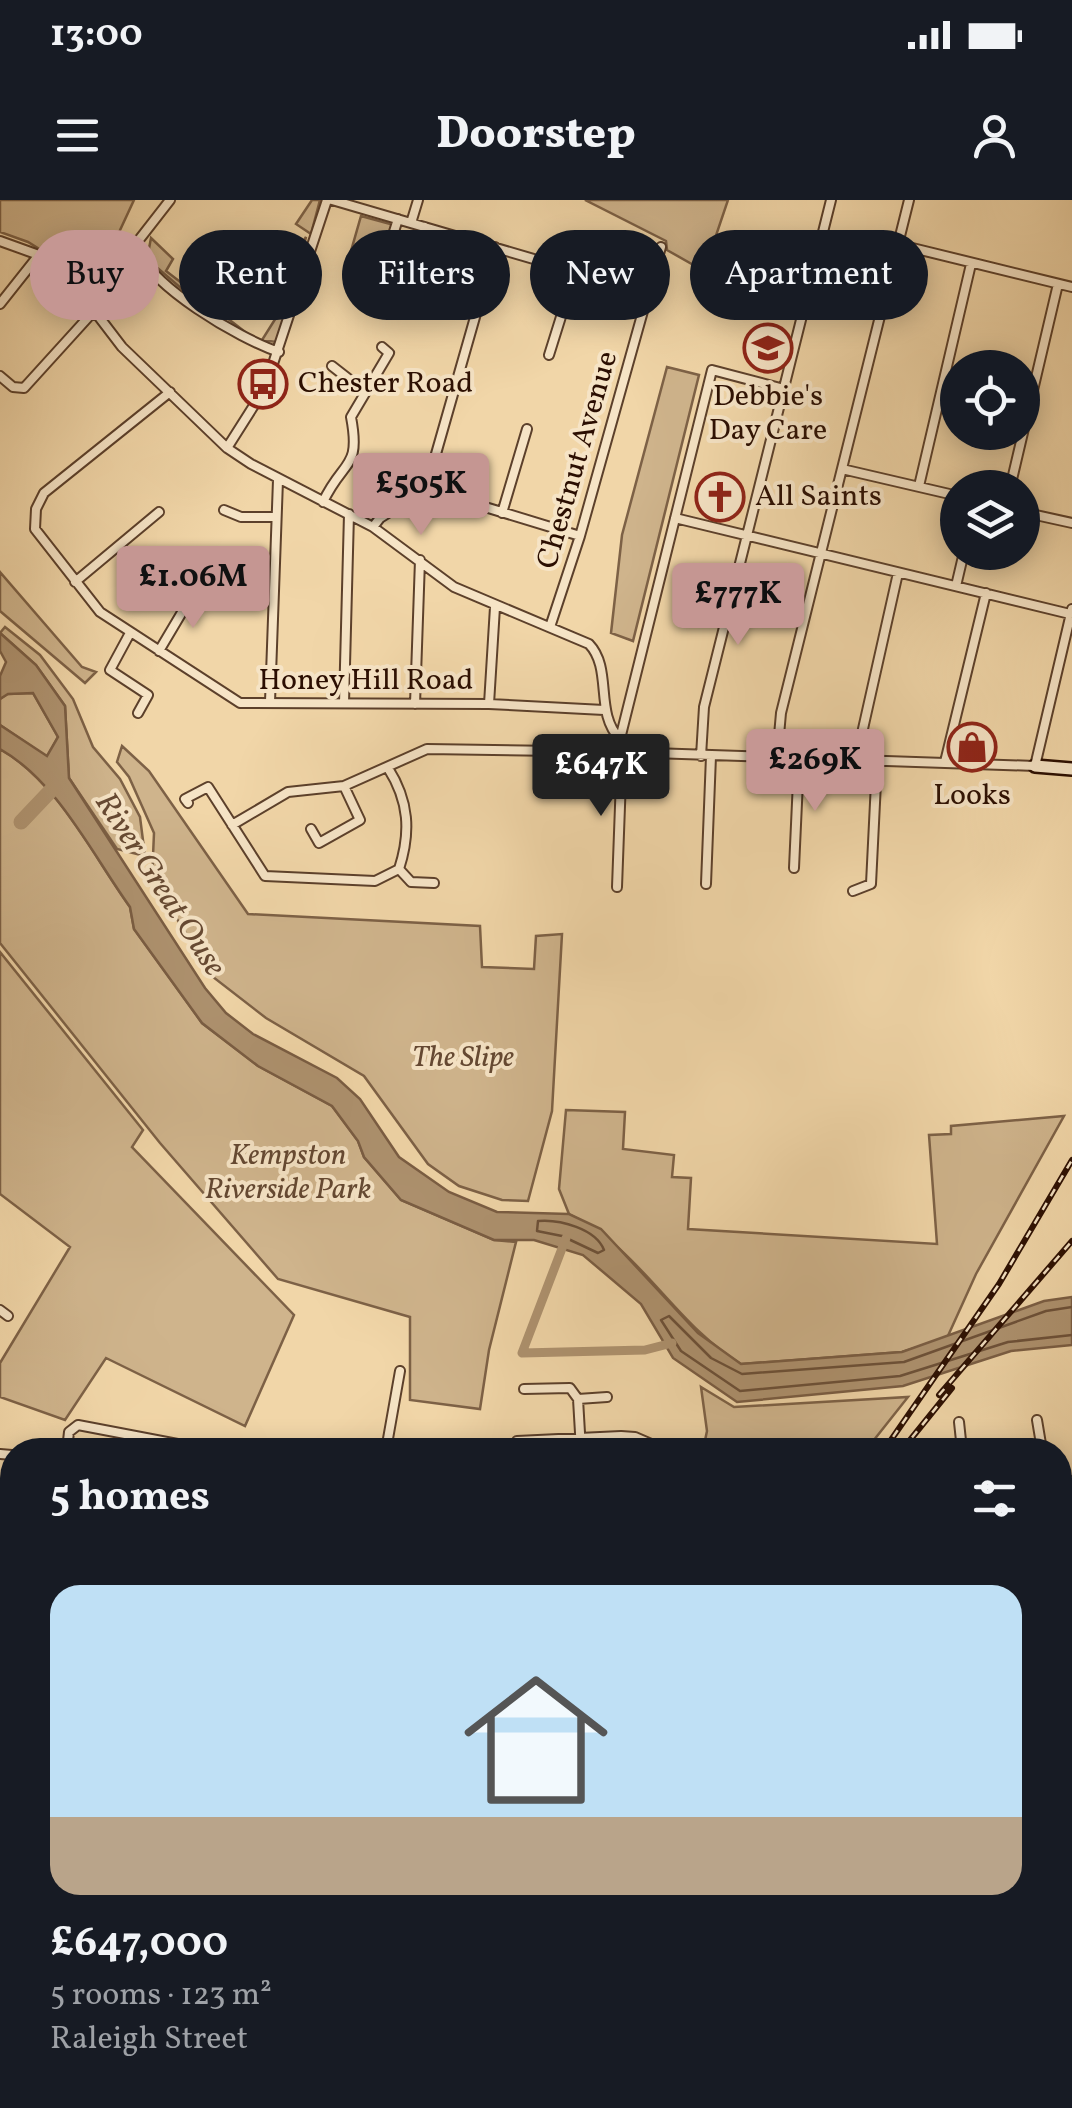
<!DOCTYPE html>
<meta charset="utf-8">
<style>
:root{--surface:#171b24;--page:#20242c;--text:#f1f3f6;--muted:#9ea1a6;--line:#363941;--accent:#c59692}
body{margin:0;font-family:Vollkorn,serif;background:var(--page);color:var(--text);height:100vh;display:flex;flex-direction:column;font-size:38px;white-space:nowrap}
*{box-sizing:border-box;margin:0}
p{font-size:32px;color:var(--muted)}
.icon{flex:none;width:55px;height:55px;fill:none;stroke:currentColor;stroke-width:2;stroke-linecap:round;stroke-linejoin:round}
.map{position:relative;flex:1;overflow:hidden}
.sheet{position:absolute;left:0px;top:1238px;width:1072px;height:672px;display:flex;flex-direction:column;background:var(--surface);border-radius:40px 40px 0 0;box-shadow:0 5px 25px #0003}
.sheet>*{flex:none}
.guide{position:absolute;left:30px;top:30px;width:1012px;height:90px;display:flex;gap:20px}
.fabs{position:absolute;left:940px;top:150px;display:grid;gap:20px}
.fabs a{display:grid;place-items:center;width:100px;height:100px;border-radius:50%;background:var(--surface);box-shadow:0 5px 25px #0003;font-size:50px}
.price{position:absolute;translate:-50% -85px;padding:0 22px;border-radius:10px;background:var(--accent);color:#111;font-size:32px;line-height:65px;filter:drop-shadow(0 2px 5px #0008)}
.price::after{content:'';position:absolute;left:50%;top:60px;width:30px;height:22px;margin-left:-15px;background:inherit;clip-path:polygon(0 0,100% 0,50% 100%)}
.price.active{background:#222;color:#fff}
ul{padding:0;list-style:none}
li{display:grid;align-content:center;gap:20px;height:530px;padding:0 50px}
li+li{border-top:2px solid var(--line)}
li span{display:grid;place-items:center;height:310px;border-radius:30px;color:#555}
li>.icon{margin-inline-start:auto}
span .icon{width:180px;height:180px;fill:#fffc;stroke-width:1}
li b{font-size:42px}
h2{display:flex;justify-content:space-between;align-items:center;height:120px;padding:0 50px;font-size:42px}
.chip{padding:0 35px;border-radius:45px;background:var(--surface);box-shadow:0 5px 25px #0003;font-size:35px;line-height:90px}
.chip.active{background:var(--accent);color:#111}
.status{display:flex;justify-content:space-between;align-items:center;height:70px;padding:0 50px;background:var(--surface);direction:ltr}
.status svg{height:28px;fill:currentColor}
header{display:flex;justify-content:space-between;align-items:center;height:130px;padding:0 50px;background:var(--surface);font-size:45px;font-weight:800}
.map>svg:first-child{display:block}
</style>
<div class="status"><b>13:00</b><svg viewBox="0 0 49 12"><path d="M0 12V9h3v3zM5 12V6h3v6zM10 12V3h3v9zM15 12V0h3v12zM26 1h20v11H26zM47 4h2v5h-2z"/></svg></div>
<header><svg class="icon" aria-label="menu" viewBox="0 0 24 24"><path d="M4 6h16M4 12h16M4 18h16"/></svg>Doorstep<svg class="icon" aria-label="person" viewBox="0 0 24 24"><circle cx="12" cy="8" r="4"/><path d="M4 21q1-7 8-7t8 7"/></svg></header>
<div class="map">
<svg width="1072" height="1908" viewBox="0 0 1072 1908">
<rect width="100%" height="100%" fill="#f1d6a8"/>
<filter id="stains"><feTurbulence type="fractalNoise" baseFrequency=".002" numOctaves="4"/><feColorMatrix values="0 0 0 0 .2 0 0 0 0 .09 0 0 0 0 .02 0 0 0 .5 -.17"/></filter>
<radialGradient id="worn" r=".72"><stop offset=".6" stop-color="#630" stop-opacity="0"/><stop offset="1" stop-color="#630" stop-opacity=".3"/></radialGradient>
<path fill="#cfb48c" stroke="#7d6146" stroke-width="2.5" d="M0,0H134L95,84L28,42L0,32Z
M312,0H320L311,34L296,24Z
M585,0H728L704,71L667,50L666,41Z
M361,16L394,25L382,60L360,85L345,72Z
M306,37L280,136L276,142L262,140L291,94L289,85L279,78Z
M151,38L173,59L166,71L253,138L217,119L147,59Z
M667,167L699,175L633,441L611,433L622,335Z
M0,372L82,467L96,472L85,483L0,411Z
M5,427L40,455L73,499L93,547L120,579L140,617L145,656L117,649L69,578L65,506L36,465L0,433Z
M33,493L58,537L47,557L0,525V499L7,494Z
M122,546L149,571L248,714L480,726L482,767L534,769L536,736L562,734L552,911L528,1001L502,1000L459,986L428,964L364,876L266,818L213,777L152,679L154,633L129,577L117,562Z
M0,549C57,581 92,654 130,707L134,729L202,823L258,866L332,906L358,941L364,957L401,1000L494,1040L516,1042L489,1150L480,1209L410,1200V1117L278,1079L160,943L0,743Z
M0,752L143,930L132,947L294,1115L245,1226L106,1158L65,1220L0,1197V1163L70,1047L0,994Z
M566,910L625,912L623,949L674,955L672,977L691,978L688,1029L937,1044L929,935L951,934V926L1064,916L976,1074L947,1138L902,1152L741,1164C674,1124 641,1049 569,1014L559,989Z
M701,1187L734,1207L908,1197L866,1250H703L707,1231Z
M623,1898H663L666,1908H630Z
M861,1898H934L941,1908H846Z"/>
<path fill="#ae926f" stroke="#7a5d43" stroke-width="2.5" d="M0,433L36,465L65,506L69,578L205,788L226,813L253,834L337,878L360,899L399,957L449,992L497,1012L569,1014L601,1029L698,1133L741,1164L902,1152L1044,1101L1072,1097V1145L1011,1151L903,1186L737,1202L673,1158L641,1104L583,1055L534,1040H494L401,1000L364,957L358,941L332,906L258,866L202,823L134,729L130,707C92,654 57,581 0,549V525L47,556L58,537L33,493L8,494L0,499V476L6,462L0,451Z"/>
<g fill="none" stroke-linecap="round" stroke-linejoin="round">
<path stroke="#6c5038" stroke-width="2.5" d="M538,1021C560,1019 596,1029 604,1050L598,1053L562,1036L537,1031Z
M1072,1107L1046,1111L904,1162L742,1174L711,1158L669,1116L661,1120L681,1151L740,1191L900,1176L1008,1142L1072,1135"/>
<path stroke="#ae926f" stroke-width="9" d="M566,1038L522,1153L645,1150L672,1143"/>
<path stroke="#ae926f" stroke-width="15" d="M21,622L58,583L53,579"/>
<g stroke="#5c402b" stroke-width="12">
<path id="street" d="M170,0L135,45C149,86 238,138 279,152
M332,0L650,93
M398,19L384,63L363,87L390,110L401,97
M411,23L418,0
M0,41L36,54L67,75L122,147L227,248L251,264L373,327L454,387L589,444C613,469 594,513 620,539
M896,44L1072,87
M414,54L425,27
M0,104L38,56
M549,155L575,72
M332,166L364,191
M0,176L13,187L24,188L93,112
M170,192L44,293L36,309L35,329L100,412L240,503L489,504L604,510
M227,248L265,188L327,0
M842,269L958,296
M919,286L971,64
M1010,288L1058,84
M426,289L580,336
M323,302C343,259 361,270 351,217L389,153L382,147
M224,310L241,317H274
M1022,312L1072,323
M502,313L527,229
M675,318L1070,414
M373,327L380,318L426,289L495,47
M75,382L159,312
M956,386L964,352
M550,427L580,336L661,47
M130,433L110,470L148,495L138,513
M159,451L194,392
M270,502L278,280
M344,503L349,314
M415,504L420,360
M489,504L495,407
M620,539L622,552L1035,566L1072,409
M620,539L712,170L784,189
M701,556L704,507L831,0
M777,558L781,513L909,0
M856,560L898,373
M945,562L986,393
M188,603L185,599L208,587L265,676L375,681L399,669C411,632 409,601 388,568
M232,625L288,592L344,586L427,549L622,552L617,687
M311,629L319,643L360,620L344,586
M794,668L799,559
M399,669L411,682L434,683
M706,684L711,556
M853,691L871,684L877,562
M0,1110L8,1116
M524,1189L570,1188L578,1199L581,1250
M578,1199L607,1197
M1037,1220L1042,1250
M959,1222L962,1250
M67,1250L69,1232L78,1225L209,1250
M386,1250L400,1171
M517,1250V1241L621,1236L635,1237L665,1250
M0,1254L12,1255
M1060,1283L1072,1281
M0,1398L4,1417L0,1434
M1067,1612L1072,1628
M10,1732L12,1733
M7,1798L12,1799
M0,1856L6,1844L12,1842
M0,1880L12,1885
M1060,1885L1071,1908
M64,1898L80,1908
M806,1903L816,1898
M285,1908L294,1898"/>
</g>
<g stroke="#2b0e01" stroke-width="16">
<path id="secondary" d="M1035,566L1072,569
M1060,1382L1072,1379
M0,1391L12,1389"/>
</g>
<g stroke="#2b0e01" stroke-width="18">
<path id="primary" d="M1060,1840L1072,1831
M976,1908L989,1898"/>
</g>
<use href="#street" stroke="#f6e4c6" stroke-width="8"/>
<use href="#secondary" stroke="#f6e4c6" stroke-width="11"/>
<use href="#primary" stroke="#f1d6a8" stroke-width="12"/>
<g stroke="#2b0e01" stroke-width="6">
<path id="rail" d="M939,1195L1072,1041
M884,1250L999,1084L1072,960
M902,1250L952,1188
M309,1908L319,1898"/>
</g>
<use href="#rail" stroke="#f6e4c6" stroke-width="2.5" stroke-dasharray="8" stroke-linecap="butt"/>
</g>
<defs>
<g id="school-ring" transform="scale(2.5)"><circle r="9.5" fill="#f6e4c6" stroke="#8f2418" stroke-width="1.5"/><path d="M0-5L7-2L0 1L-7-2ZM-4 1L0 2.5L4 1V4Q0 6-4 4Z" fill="#8f2418"/></g>
<g id="bus-ring" transform="scale(2.5)"><circle r="9.5" fill="#f6e4c6" stroke="#8f2418" stroke-width="1.5"/><path d="M-5-6H5V4H4V6H2V4H-2V6H-4V4H-5ZM-3.5-4V0h7V-4ZM-3.5 1.2v1.5H-2V1.2ZM2 1.2v1.5H3.5V1.2Z" fill="#8f2418"/></g>
<g id="church-ring" transform="scale(2.5)"><circle r="9.5" fill="#f6e4c6" stroke="#8f2418" stroke-width="1.5"/><path d="M-1.2-6h2.4v3.5h3.3v2.4h-3.3V6h-2.4V-.1h-3.3v-2.4h3.3Z" fill="#8f2418"/></g>
<g id="shop-ring" transform="scale(2.5)"><circle r="9.5" fill="#f6e4c6" stroke="#8f2418" stroke-width="1.5"/><path d="M-5-2.5h2.3a2.7 3.5 0 0 1 5.4 0H5L5.5 6h-11ZM-1.5-2.5h3a1.5 2.3 0 0 0-3 0Z" fill="#8f2418"/></g>
</defs>
<g fill-rule="evenodd">
<use href="#school-ring" x="768" y="148"/>
<use href="#bus-ring" x="263" y="184"/>
<use href="#church-ring" x="720" y="297"/>
<use href="#shop-ring" x="972" y="547"/>
</g>
<g text-anchor="middle" dominant-baseline="central" stroke-width="8" stroke-linejoin="round" paint-order="stroke">
<g font-size="30" fill="#2b0e01" stroke="#f6e4c6" text-anchor="start">
<text x="298" y="184">Chester Road</text>
<text x="768" y="197" text-anchor="middle">Debbie's<tspan x="768" dy="34">Day Care</tspan></text>
<text x="755" y="297">All Saints</text>
<text x="972" y="596" text-anchor="middle">Looks</text>
</g>
<g font-size="30" fill="#2b0e01" stroke="#f6e4c6">
<text transform="translate(578 260) rotate(-74)">Chestnut Avenue</text>
<text x="366" y="481">Honey Hill Road</text>
</g>
<g font-size="30" font-style="italic" fill="#644832" stroke="#f6e4c6">
<text x="463" y="858">The Slipe</text>
<text x="288" y="956">Kempston<tspan x="288" dy="34">Riverside Park</tspan></text>
</g>
<g font-size="32" font-style="italic" fill="#664932" stroke="#f6e4c6">
<text transform="translate(159 685) rotate(57)">River Great Ouse</text>
</g>
</g>
<rect width="100%" height="100%" filter="url(#stains)"/>
<rect width="100%" height="100%" fill="url(#worn)"/>
</svg>
<div class="fabs">
<a><svg class="icon" aria-label="locate" viewBox="0 0 24 24"><circle cx="12" cy="12" r="6"/><path d="M12 2v4M12 18v4M2 12h4M18 12h4"/></svg></a>
<a><svg class="icon" aria-label="layers" viewBox="0 0 24 24"><path d="M12 4l9 5-9 5-9-5zM3 14l9 5 9-5"/></svg></a>
</div>
<b class="price" style="left:421px;top:338px">£505K</b>
<b class="price" style="left:193px;top:431px">£1.06M</b>
<b class="price" style="left:738px;top:448px">£777K</b>
<b class="price" style="left:815px;top:614px">£269K</b>
<b class="price active" style="left:601px;top:619px">£647K</b>
<div class="guide">
<a class="chip active">Buy</a>
<a class="chip">Rent</a>
<a class="chip">Filters</a>
<a class="chip">New</a>
<a class="chip">Apartment</a>
</div>
<section class="sheet">
<h2>5 homes<svg class="icon" aria-label="filters" viewBox="0 0 24 24"><path d="M4 7h16M4 17h16"/><circle cx="9" cy="7" r="2"/><circle cx="15" cy="17" r="2"/></svg></h2>
<ul>
<li><span style="background:linear-gradient(#bfe0f5 75%,#b9a48a 0)"><svg class="icon" aria-label="home" viewBox="0 0 24 24"><path d="M3 11l9-7 9 7M6 9v11h12V9"/></svg></span><div><b>£647,000</b><p>5 rooms · 123 m²</p><p>Raleigh Street</p></div></li>
</ul>
</section>
</div>
